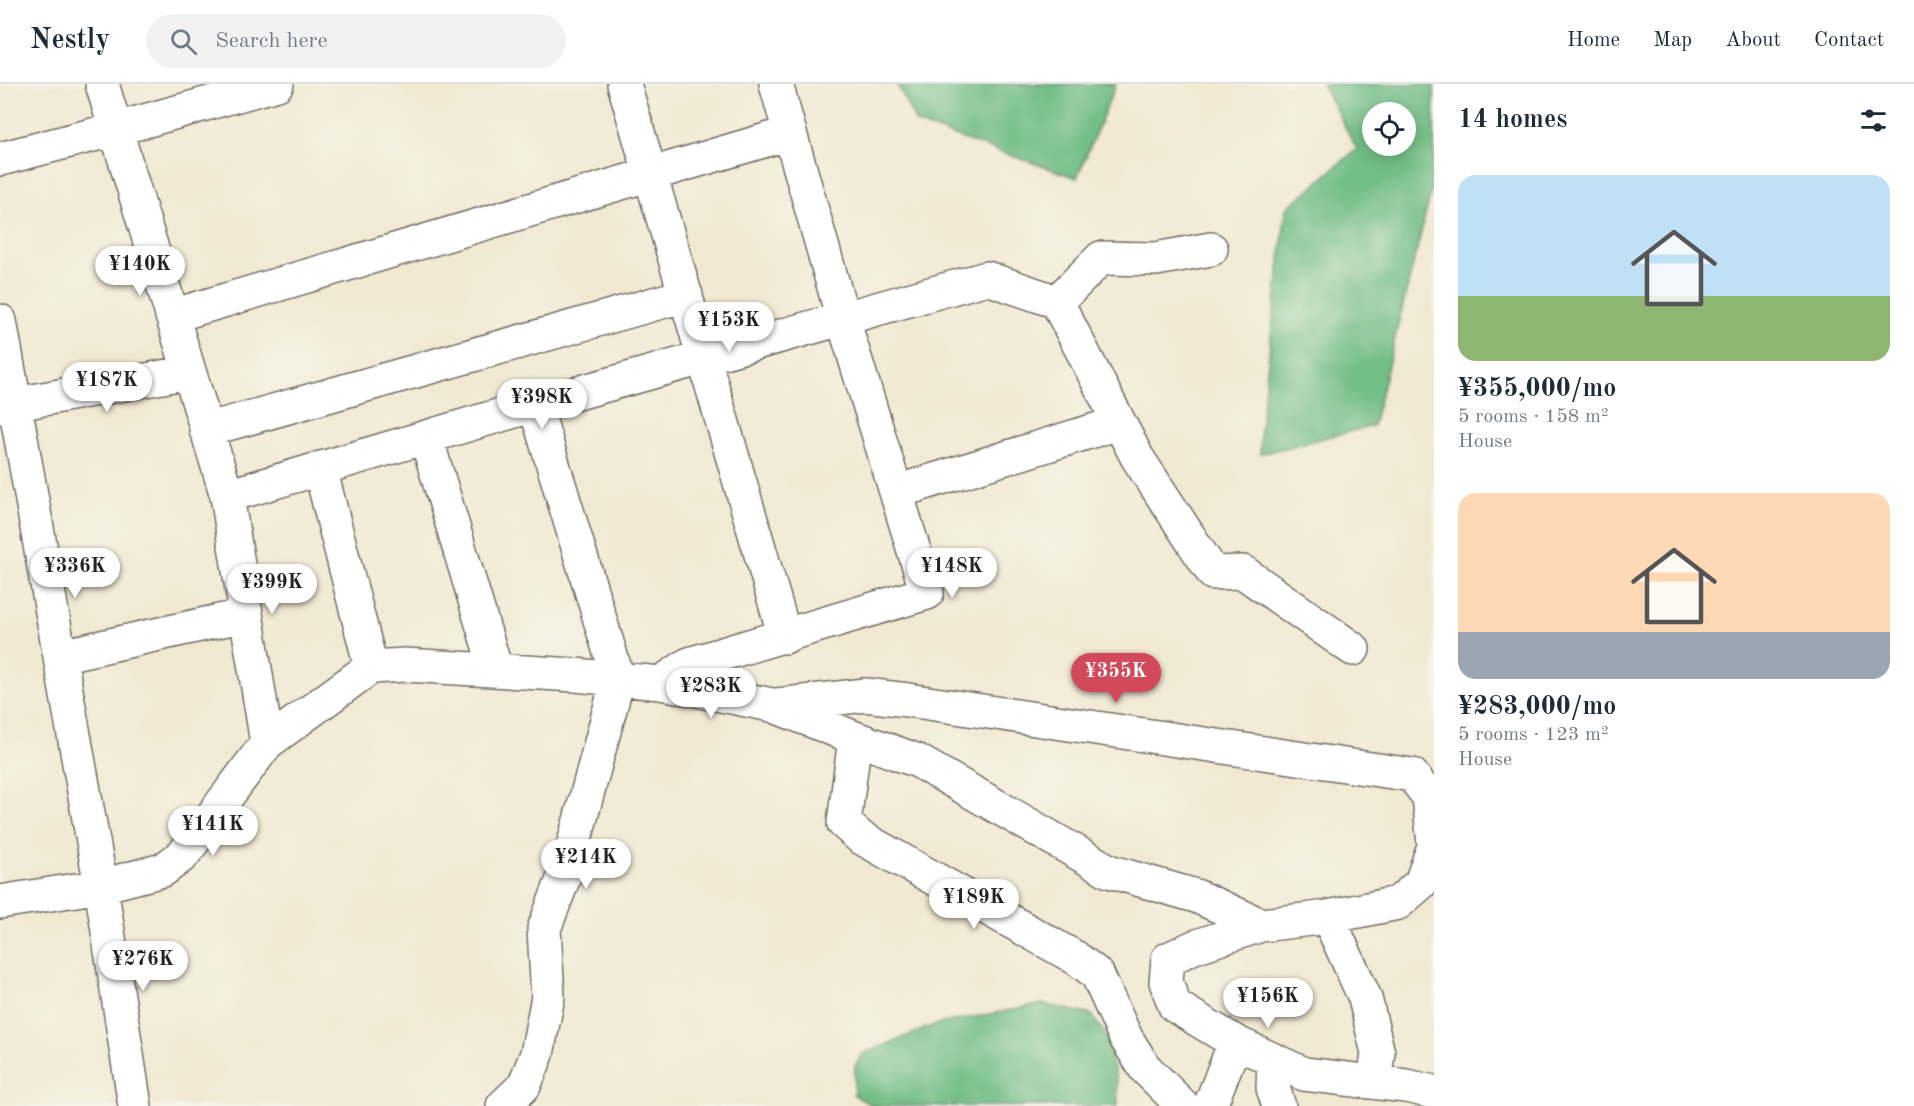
<!DOCTYPE html>
<meta charset="utf-8">
<style>
:root{--surface:#fff;--page:#f2f2f3;--text:#1f2937;--muted:#747a83;--line:#e0e1e3;--accent:#d1495b}
body{margin:0;font-family:"Old Standard TT",serif;background:var(--page);color:var(--text);height:100vh;display:flex;flex-direction:column;font-size:22px;white-space:nowrap}
*{box-sizing:border-box;margin:0}
p{font-size:20px;color:var(--muted)}
.icon{flex:none;width:33px;height:33px;fill:none;stroke:currentColor;stroke-width:2;stroke-linecap:round;stroke-linejoin:round}
.map{position:relative;flex:1;overflow:hidden}
.panel{display:flex;flex-direction:column;background:var(--surface);width:480px}
.panel>*{flex:none}
.buttons{position:absolute;left:1362px;top:18px;display:grid;gap:12px}
.buttons a{display:grid;place-items:center;width:54px;height:54px;border-radius:50%;background:var(--surface);box-shadow:0 3px 15px #0003;font-size:30px}
.price{position:absolute;translate:-50% -51px;padding:0 14px;border-radius:21px;background:#fff;color:#222;font-size:20px;line-height:39px;filter:drop-shadow(0 2px 3px #0008)}
.price::after{content:'';position:absolute;left:50%;top:36px;width:18px;height:14px;margin-left:-9px;background:inherit;clip-path:polygon(0 0,100% 0,50% 100%)}
.price.selected{background:var(--accent);color:#fff}
ul{padding:0;list-style:none}
li{display:grid;align-content:center;gap:12px;height:318px;padding:0 24px}
li span{display:grid;place-items:center;height:186px;border-radius:18px;color:#555}
li>.icon{margin-inline-start:auto}
span .icon{width:108px;height:108px;fill:#fffc;stroke-width:1}
li b{font-size:26px}
h2{display:flex;justify-content:space-between;align-items:center;height:72px;padding:0 24px;font-size:26px}
header{display:flex;align-items:center;gap:36px;box-sizing:border-box;height:84px;padding:0 30px;background:var(--surface);border-bottom:2px solid var(--line)}
header strong{font-size:28px}
nav{display:flex;gap:33px;margin-inline-start:auto;font-size:21px}
.search{width:420px;height:54px;background:var(--page);display:flex;align-items:center;gap:15px;box-sizing:border-box;padding:0 21px;border-radius:33px;color:var(--muted);font-size:22px}
main{display:flex;flex:1;min-height:0}
.map>svg:first-child{display:block}
</style>
<header>
<strong>Nestly</strong>
<div class="search"><svg class="icon" aria-label="search" viewBox="0 0 24 24"><circle cx="10" cy="10" r="6"/><path d="M15 15l6 6"/></svg>Search here</div>
<nav><a>Home</a><a>Map</a><a>About</a><a>Contact</a></nav>
</header>
<main>
<div class="map">
<svg width="1434" height="1022" viewBox="0 0 1434 1022">
<rect width="100%" height="100%" fill="#f7f3e8"/>
<filter id="ink" filterUnits="userSpaceOnUse"><feTurbulence type="fractalNoise" baseFrequency=".0167" numOctaves="2"/><feDisplacementMap in="SourceGraphic" scale="12" xChannelSelector="R" yChannelSelector="G"/><feConvolveMatrix kernelMatrix="1 2 1 2 8 2 1 2 1" color-interpolation-filters="sRGB"/></filter>
<filter id="wash" filterUnits="userSpaceOnUse"><feTurbulence type="fractalNoise" baseFrequency=".008" numOctaves="4" result="noise"/><feDisplacementMap in="SourceGraphic" scale="24" xChannelSelector="R" yChannelSelector="G"/><feGaussianBlur stdDeviation="1.35" result="paint"/><feColorMatrix in="noise" values="0 0 0 0 0 0 0 0 0 0 0 0 0 0 0 0 0 1.4 0 .05"/><feComposite in="paint" operator="in"/></filter>
<g filter="url(#wash)">
<rect width="100%" height="100%" fill="#f1e9d2"/>
<path fill="#72be87" stroke="#4e7459" stroke-width="1.5" fill-rule="evenodd" d="M897,0H1116L1077,94L916,39Z
M1322,0H1434V96L1373,342L1260,370V346L1286,125L1357,65ZM1372,28H1406V62H1372Z
M1043,920L1092,931L1106,952L1117,999L1118,1022H873L854,1011L855,982L862,970L937,940Z"/>
</g>
<g filter="url(#ink)">
<g fill="none" stroke-linecap="round" stroke-linejoin="round">
<g stroke="#706e65" stroke-width="36">
<path id="minor" d="M102,0L227,412L267,659
M624,0L785,553
M0,75L116,45L277,0
M1057,218L1101,174L1156,175L1211,165
M172,232L790,49
M0,237L101,802L135,1022
M0,323L189,288
M206,346L686,211
M426,353L496,586
M320,384L371,583
M896,408L1118,339
M227,412L535,321L987,194L1057,218L1137,373L1213,489L1243,488L1353,565
M60,572L246,531
M661,599L689,580L927,509L843,235L776,0
M777,621L865,611L908,616L1412,691L1429,713L1434,760
M855,654L844,739L860,753L1076,874L1097,890L1126,954L1145,984L1183,1022
M1434,762L1421,799L1398,819L1328,833L1261,841L1194,863L1168,875L1166,898L1175,922L1235,958L1304,990L1406,1002L1434,1008
M0,818L101,802L163,786L183,771L267,659L371,583L405,581L575,591L661,599L772,621L855,654L918,677L1109,787L1196,812L1261,841
M1328,833L1365,914L1378,969L1374,998
M1274,976L1273,1004L1279,1022
M503,1022L524,1002L537,970L548,913L544,845L567,785L618,595L535,321
M1210,1022L1235,958"/>
</g>
<use href="#minor" stroke="#fff" stroke-width="33"/>
</g>
</g>
</svg>
<div class="buttons">
<a><svg class="icon" aria-label="locate" viewBox="0 0 24 24"><circle cx="12" cy="12" r="6"/><path d="M12 2v4M12 18v4M2 12h4M18 12h4"/></svg></a>
</div>
<b class="price" style="left:140px;top:213px">¥140K</b>
<b class="price" style="left:729px;top:269px">¥153K</b>
<b class="price" style="left:107px;top:329px">¥187K</b>
<b class="price" style="left:542px;top:346px">¥398K</b>
<b class="price" style="left:75px;top:515px">¥336K</b>
<b class="price" style="left:952px;top:515px">¥148K</b>
<b class="price" style="left:272px;top:531px">¥399K</b>
<b class="price selected" style="left:1116px;top:620px">¥355K</b>
<b class="price" style="left:711px;top:635px">¥283K</b>
<b class="price" style="left:213px;top:773px">¥141K</b>
<b class="price" style="left:586px;top:806px">¥214K</b>
<b class="price" style="left:974px;top:846px">¥189K</b>
<b class="price" style="left:143px;top:908px">¥276K</b>
<b class="price" style="left:1268px;top:945px">¥156K</b>
</div>
<section class="panel">
<h2>14 homes<svg class="icon" aria-label="filters" viewBox="0 0 24 24"><path d="M4 7h16M4 17h16"/><circle cx="9" cy="7" r="2"/><circle cx="15" cy="17" r="2"/></svg></h2>
<ul>
<li><span style="background:linear-gradient(#bfe0f5 65%,#8fb573 0)"><svg class="icon" aria-label="home" viewBox="0 0 24 24"><path d="M3 11l9-7 9 7M6 9v11h12V9"/></svg></span><div><b>¥355,000/mo</b><p>5 rooms · 158 m²</p><p>House</p></div></li>
<li><span style="background:linear-gradient(#ffd9b3 75%,#9aa5b1 0)"><svg class="icon" aria-label="home" viewBox="0 0 24 24"><path d="M3 11l9-7 9 7M6 9v11h12V9"/></svg></span><div><b>¥283,000/mo</b><p>5 rooms · 123 m²</p><p>House</p></div></li>
</ul>
</section>
</main>
